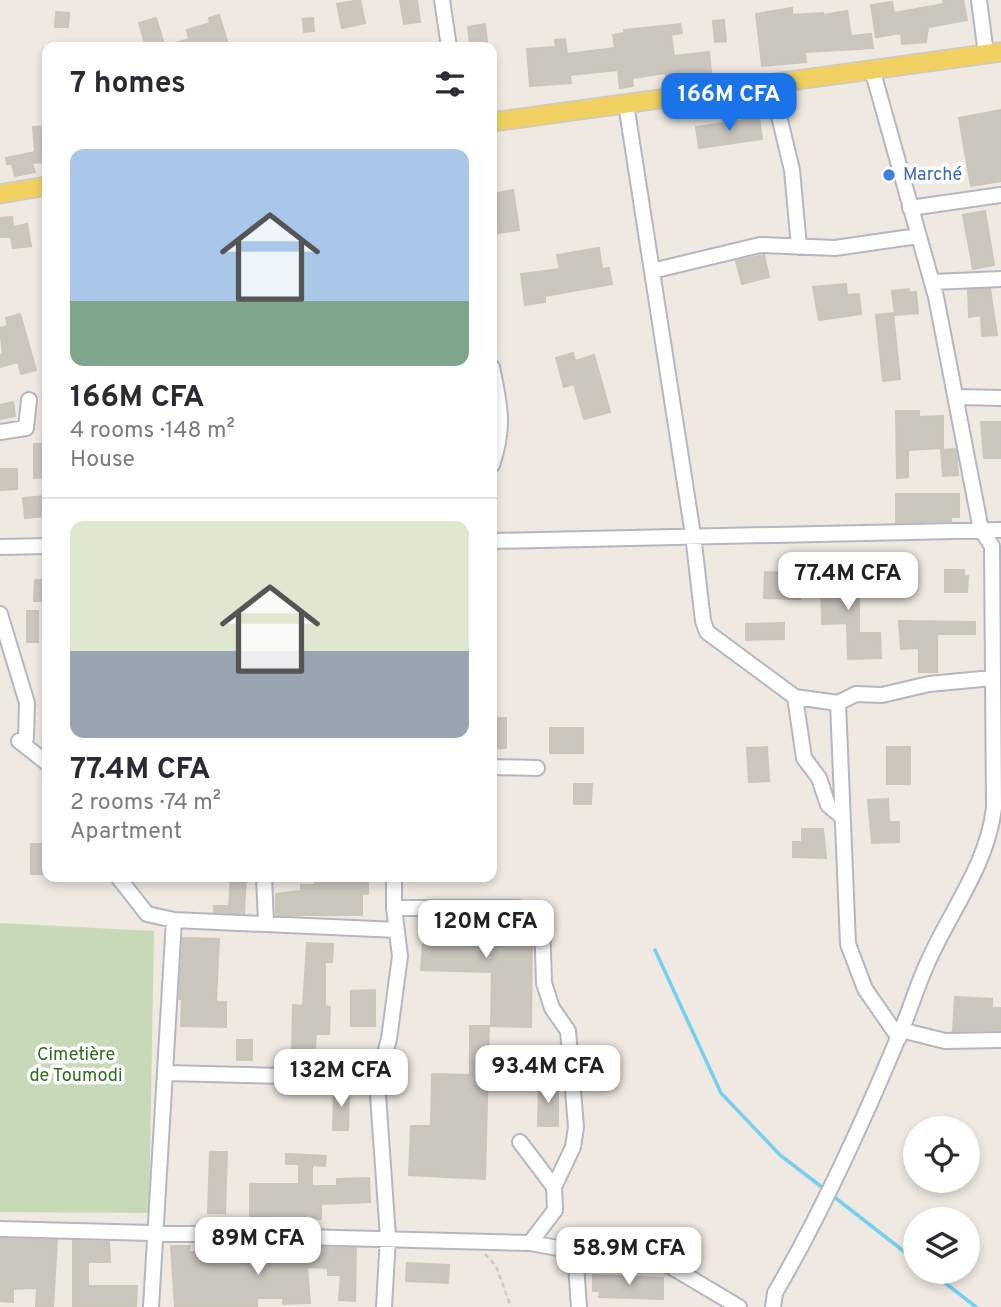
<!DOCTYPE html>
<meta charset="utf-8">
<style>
:root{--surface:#fff;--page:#f2f2f3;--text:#2b2b33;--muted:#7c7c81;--line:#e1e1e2;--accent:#1a73e8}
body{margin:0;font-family:Overpass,sans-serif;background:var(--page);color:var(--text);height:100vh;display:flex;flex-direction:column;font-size:26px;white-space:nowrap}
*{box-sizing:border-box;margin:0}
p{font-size:23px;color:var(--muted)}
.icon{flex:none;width:38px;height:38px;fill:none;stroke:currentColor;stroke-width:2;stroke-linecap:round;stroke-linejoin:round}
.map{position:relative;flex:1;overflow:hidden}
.panel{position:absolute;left:42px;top:42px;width:455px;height:840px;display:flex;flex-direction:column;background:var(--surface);border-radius:14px;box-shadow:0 4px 10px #0003}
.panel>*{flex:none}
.fabs{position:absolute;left:903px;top:1116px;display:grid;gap:14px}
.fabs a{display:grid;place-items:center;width:77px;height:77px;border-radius:50%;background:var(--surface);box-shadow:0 4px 10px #0003;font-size:35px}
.price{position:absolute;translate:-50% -60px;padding:0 16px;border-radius:14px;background:#fff;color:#222;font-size:23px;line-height:46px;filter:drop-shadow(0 2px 4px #0008)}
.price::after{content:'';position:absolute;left:50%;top:42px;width:21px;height:16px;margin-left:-10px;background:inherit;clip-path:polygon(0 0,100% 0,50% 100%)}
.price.active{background:var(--accent);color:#fff}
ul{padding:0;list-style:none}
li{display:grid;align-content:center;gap:14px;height:371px;padding:0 28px}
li+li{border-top:2px solid var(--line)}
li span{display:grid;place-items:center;height:217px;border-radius:14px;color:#555}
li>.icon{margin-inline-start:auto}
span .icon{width:126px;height:126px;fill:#fffc;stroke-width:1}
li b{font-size:30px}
h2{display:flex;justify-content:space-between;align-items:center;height:84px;padding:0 28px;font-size:30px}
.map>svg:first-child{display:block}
</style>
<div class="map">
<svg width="1001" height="1307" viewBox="0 0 1001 1307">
<rect width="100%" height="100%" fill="#efe9e1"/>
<path fill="#c8d9b8" d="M0,923L154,931L149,1213L0,1212Z"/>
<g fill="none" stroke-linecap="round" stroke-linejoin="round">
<path stroke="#75cff0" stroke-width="3.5" d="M655,950L721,1093L780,1155L827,1191
M833,1196L915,1260
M931,1272L976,1307"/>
</g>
<path fill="#cbc7bf" stroke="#cbc5ba" stroke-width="2" d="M360,0L365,23L342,28L337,4Z
M400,0H417L420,22L404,24Z
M943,0H963L967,20L928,27L926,42L902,44L901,33L876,37L871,5L892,2L894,13L944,4Z
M792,8V15L823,13V15L847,11L851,36L871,34L873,48L805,52L806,62L762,66L756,14Z
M56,12L69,13L68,27H55Z
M219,15L229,47H169V45L189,39L187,30L210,23L209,18Z
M156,18L165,47H146L139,23Z
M313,18L314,31L304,32L303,19Z
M724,20L726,41L715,42L713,21Z
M485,24L487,42L470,44L468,27Z
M680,24L682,33L671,35L674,56L709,52L711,72L666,80V73L632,78L633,86L620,88L618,70L570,75L571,83L530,86L527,49L556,47L555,40L565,39L567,54L615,48L613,35L625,33L624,30Z
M1001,110V181L971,186L959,118Z
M759,118L762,139L699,148L696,127Z
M47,126V162L32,163L35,172L15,176L12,164H7L6,158L35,152L33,127Z
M513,190L519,230L492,234V194Z
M985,211L994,265L973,269L963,215Z
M12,217L13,227L27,224L31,246L13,248L11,237H0V218Z
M599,248L602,269L609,268L612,284L545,296V302L525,305L521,274L560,269L557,255Z
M764,255L769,277L742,284L736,261Z
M846,284L847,295L859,294L861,314L819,320L813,287Z
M909,289V293L916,292L918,313L895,315L892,291Z
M990,289L997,335L982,336L981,315L969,317L968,290Z
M893,313L900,379L883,381L876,315Z
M20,314L36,370L21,374L18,362L0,367V355H3L0,328L8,326L6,318Z
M573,353L575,361L594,355L610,412L584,419L574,384L564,387L556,358Z
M13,402L15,416L0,419V405Z
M896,411H919V417L943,416V448L908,450V477L897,478Z
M981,422H1001V458H984Z
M34,444H47V477L34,478Z
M956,449L958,475L943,476L941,450Z
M0,469H17V489L0,490Z
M896,494H959V517H951V521L896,523Z
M47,496V516L25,518L23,498Z
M849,564H859V633H880L881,658L848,659L847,623L822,624L821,572H849Z
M945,570H964V576H968L967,592H945Z
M765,572L801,573L800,599L764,598Z
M35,580H47V601H34Z
M27,611H38V642H27Z
M899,621L975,622V634H937V672H919V648L901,649Z
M784,623V639L746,640V624Z
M492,718H506V748H492Z
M550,728H583V753H550Z
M767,747L769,781L749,782L747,748Z
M887,747H910V784H887Z
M574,784H592L591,804H574Z
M888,799L889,822H899V842L872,843L868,800Z
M802,829H823L826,858L793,857V842H802Z
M31,844H47V874H31Z
M231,877H246L244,914L214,912V906H229Z
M315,877H368V894H362V915H276V894L301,891V885H315Z
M425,918H507V924L532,925L531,1027L491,1026L492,972L421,970Z
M183,938L219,939L216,1002H226V1027L181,1026L182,999H179Z
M307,943L333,944L332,962H325V1006L330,1007L329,1034H316L314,1063L292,1062L293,1005L303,1006Z
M375,990V1026H351V991Z
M955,997L992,999V1008H1001V1030L953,1031Z
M470,1026H489L485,1179L409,1175L411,1126H431L432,1074L470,1075Z
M237,1040H252V1060H237Z
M539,1084H558V1126H538Z
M334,1089H349L348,1130H333Z
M210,1152H227L225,1213H208Z
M286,1154L326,1156L325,1166L312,1165V1186H337V1179L369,1178L370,1202L321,1204V1219L250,1216V1184H299V1164H286Z
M0,1239L57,1240L53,1307H36L37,1288L13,1289V1302L0,1301Z
M73,1241L109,1242L110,1262H88V1286H137L136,1307H73Z
M171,1246H190L189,1252H199V1259L222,1260V1255L242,1256V1263L273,1264V1246L356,1248L355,1301L339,1300L341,1275H328V1268L307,1267L310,1303L283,1304V1298H257V1307H175Z
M407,1263L449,1265L448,1283L406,1281Z
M593,1275L663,1278V1299L599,1297L600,1291H593Z"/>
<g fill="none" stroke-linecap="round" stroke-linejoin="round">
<g stroke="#b4b7c1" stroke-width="18">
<path id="minor" d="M442,0L449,47
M979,0L986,54
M771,83L792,170L799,247
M626,104L693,535L703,621L707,632L795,697L838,703L856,694L882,695L929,684L992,678
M910,208L1001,195
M652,271L760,245L835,248L918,236
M932,282L1001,279
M492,367C500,405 505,428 492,465
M957,397L1001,398
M0,432L26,428L29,400
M492,541L1001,530
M0,547L47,546
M0,614L27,703L26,738L19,741L47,763
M795,697L804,758L819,778L828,805L841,816
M838,703L848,944L865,989L899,1038
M492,767L537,768
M118,877L147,914L174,920L397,930
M264,877L266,923
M394,908H518L538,913L542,920L544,983L552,1008L568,1031L576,1127L573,1147L554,1187L555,1210L530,1243
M901,1030L945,1041L1001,1040
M166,1073L329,1077L377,1081
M520,1142L554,1187
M0,1229L530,1243L575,1251L579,1307
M578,1262L658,1259L739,1307
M151,1307L174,920
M384,1307L388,1237L377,1081L389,1039L400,956L394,908V877
M773,1307L775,1293C821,1214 863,1122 898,1038C909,1014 916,988 927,964C950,911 987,866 994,808L992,546L981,530L936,297L872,69"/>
</g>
<g stroke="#c9c9c9" stroke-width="21">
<path id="major" d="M492,122L1001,52
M0,194L47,186"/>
</g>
<path stroke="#c9c9c9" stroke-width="2.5" stroke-dasharray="5 3.5" stroke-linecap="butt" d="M485,1254L496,1266L511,1307"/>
<use href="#minor" stroke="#fff" stroke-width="14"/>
<use href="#major" stroke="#f2d163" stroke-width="18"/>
</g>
<circle fill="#3f7fe0" stroke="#fff" stroke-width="2.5" cx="889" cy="175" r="7"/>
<g text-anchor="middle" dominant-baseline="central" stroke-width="7" stroke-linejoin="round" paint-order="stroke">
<g font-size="18" fill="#366cbe" stroke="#fff" text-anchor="start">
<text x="903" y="175">Marché</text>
</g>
<g font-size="18" fill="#2c6e1b" stroke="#fff">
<text x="76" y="1055">Cimetière<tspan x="76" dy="21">de Toumodi</tspan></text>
</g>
</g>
</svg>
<div class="fabs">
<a><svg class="icon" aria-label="locate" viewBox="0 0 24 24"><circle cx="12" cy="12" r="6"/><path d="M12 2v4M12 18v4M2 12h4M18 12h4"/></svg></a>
<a><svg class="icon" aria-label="layers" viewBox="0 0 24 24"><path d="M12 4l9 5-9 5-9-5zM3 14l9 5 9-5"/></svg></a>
</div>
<b class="price active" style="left:729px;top:133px">166M CFA</b>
<b class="price" style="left:848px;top:612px">77.4M CFA</b>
<b class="price" style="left:486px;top:960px">120M CFA</b>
<b class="price" style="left:548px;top:1105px">93.4M CFA</b>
<b class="price" style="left:341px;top:1109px">132M CFA</b>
<b class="price" style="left:258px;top:1277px">89M CFA</b>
<b class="price" style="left:629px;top:1287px">58.9M CFA</b>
<section class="panel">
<h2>7 homes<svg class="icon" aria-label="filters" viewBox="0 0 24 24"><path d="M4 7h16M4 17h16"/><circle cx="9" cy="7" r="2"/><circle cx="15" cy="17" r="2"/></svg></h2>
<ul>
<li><span style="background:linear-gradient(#a9c7e8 70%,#7fa58c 0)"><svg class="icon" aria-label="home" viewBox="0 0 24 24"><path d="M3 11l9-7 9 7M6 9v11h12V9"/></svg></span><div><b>166M CFA</b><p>4 rooms · 148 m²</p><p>House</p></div></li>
<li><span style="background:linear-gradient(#dfe7d0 60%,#9aa5b1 0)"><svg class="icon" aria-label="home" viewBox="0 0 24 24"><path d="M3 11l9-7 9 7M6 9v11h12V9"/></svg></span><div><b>77.4M CFA</b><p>2 rooms · 74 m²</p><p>Apartment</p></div></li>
</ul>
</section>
</div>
